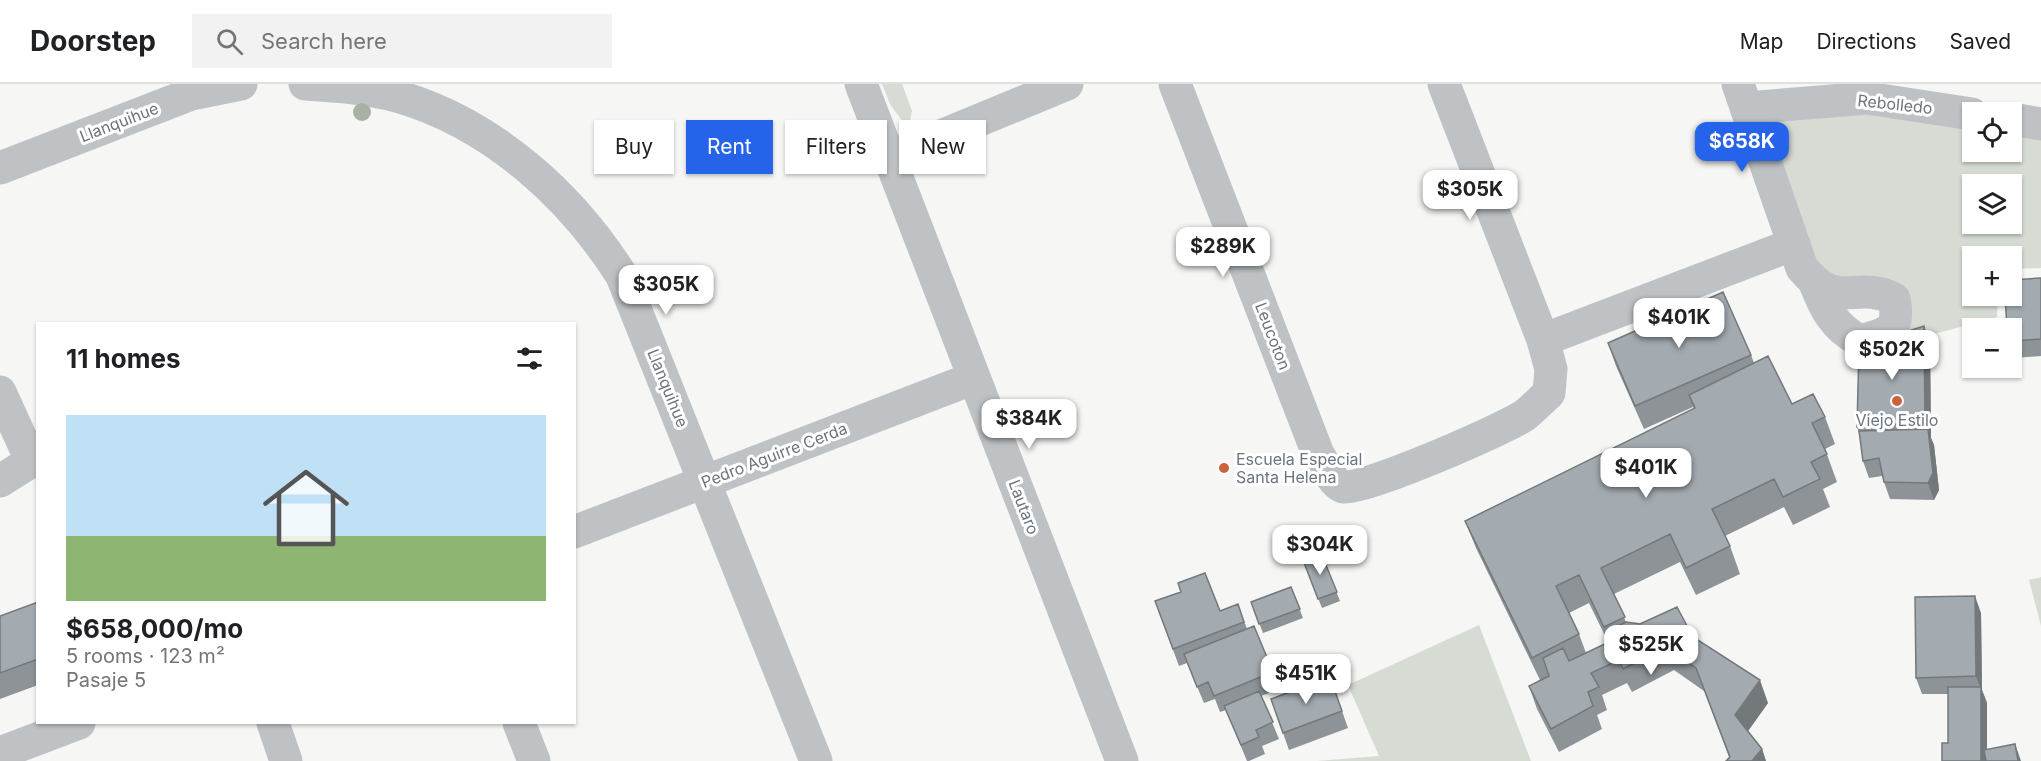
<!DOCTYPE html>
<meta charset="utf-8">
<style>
:root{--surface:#fff;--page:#f2f2f2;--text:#202124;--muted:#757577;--line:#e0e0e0;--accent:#2563eb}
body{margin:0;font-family:Inter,sans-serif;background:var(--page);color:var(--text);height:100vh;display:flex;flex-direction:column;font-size:22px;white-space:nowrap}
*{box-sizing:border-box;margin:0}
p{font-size:20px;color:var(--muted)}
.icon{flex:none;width:33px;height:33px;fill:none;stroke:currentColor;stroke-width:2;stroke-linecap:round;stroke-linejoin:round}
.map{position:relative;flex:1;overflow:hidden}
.side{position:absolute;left:36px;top:238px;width:540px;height:402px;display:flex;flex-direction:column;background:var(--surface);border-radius:0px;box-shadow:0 2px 4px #0004}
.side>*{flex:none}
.hud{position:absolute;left:594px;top:36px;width:570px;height:54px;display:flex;gap:12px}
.controls{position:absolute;left:1962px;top:18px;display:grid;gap:12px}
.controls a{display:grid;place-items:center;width:60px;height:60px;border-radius:0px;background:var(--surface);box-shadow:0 2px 4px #0004;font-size:30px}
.price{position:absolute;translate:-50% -51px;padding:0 14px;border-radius:12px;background:#fff;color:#222;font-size:20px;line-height:39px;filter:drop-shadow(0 2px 3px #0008)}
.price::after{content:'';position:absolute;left:50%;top:36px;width:18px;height:14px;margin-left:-9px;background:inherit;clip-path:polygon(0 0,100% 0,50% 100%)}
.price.on{background:var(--accent);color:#fff}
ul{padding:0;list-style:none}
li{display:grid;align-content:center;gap:12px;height:318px;padding:0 30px}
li+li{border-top:2px solid var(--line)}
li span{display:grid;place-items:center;height:186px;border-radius:0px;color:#555}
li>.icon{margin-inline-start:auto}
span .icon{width:108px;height:108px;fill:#fffc;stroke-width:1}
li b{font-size:26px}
h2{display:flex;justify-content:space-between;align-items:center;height:72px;padding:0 30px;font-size:26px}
.tag{padding:0 21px;border-radius:0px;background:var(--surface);box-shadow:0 2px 4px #0004;font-size:21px;line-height:54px}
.tag.on{background:var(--accent);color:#fff}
header{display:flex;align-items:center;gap:36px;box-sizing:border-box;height:84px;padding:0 30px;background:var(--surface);border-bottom:2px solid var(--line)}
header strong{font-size:28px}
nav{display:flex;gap:33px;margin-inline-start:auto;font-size:21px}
.search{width:420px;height:54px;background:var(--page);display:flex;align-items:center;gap:15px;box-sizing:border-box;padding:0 21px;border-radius:0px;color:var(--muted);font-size:22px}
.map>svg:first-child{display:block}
</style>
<header>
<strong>Doorstep</strong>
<div class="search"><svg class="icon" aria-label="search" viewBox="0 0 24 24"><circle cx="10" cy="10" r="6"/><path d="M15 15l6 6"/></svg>Search here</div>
<nav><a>Map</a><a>Directions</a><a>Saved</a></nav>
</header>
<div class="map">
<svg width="2041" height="677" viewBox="0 0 2041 677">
<rect width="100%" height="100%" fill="#f6f6f4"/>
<path fill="#d6dbd4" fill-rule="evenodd" d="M882,0H902L912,27L910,37L905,41L890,20Z
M1869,25L1972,40V68H2012V46L2041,51V184L2012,185V172H1972V212H1998L1997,233L1908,257L1905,237L1844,196L1816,183L1767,37ZM1972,100H2012V140H1972Z
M2041,493V542L2029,496Z
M1479,541L1531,677H1317L1379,672L1348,601Z"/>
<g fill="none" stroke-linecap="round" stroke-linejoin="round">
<path stroke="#bec2c5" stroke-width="33" d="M305,0C337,2 369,4 400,13C493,41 571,111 622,192L816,677
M861,0L1122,677
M1175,0L1318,370C1324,379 1332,399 1343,403C1360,408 1507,344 1525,331C1534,324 1541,316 1549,309L1551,285L1543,256L1444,0
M1738,0L1802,184C1839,229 1855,195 1894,215C1901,247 1888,249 1860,257C1834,243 1825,225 1815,199
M1746,24L1867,14L1972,30
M2012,35L2041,40
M890,73L1067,0
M0,84L191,10L241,0
M1543,256L1794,160
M0,308L31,376
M0,397L38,373
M574,448L974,294
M273,639L286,677
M519,639L534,677
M0,669L79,639"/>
</g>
<circle fill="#a9b1a6" cx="362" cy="28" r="9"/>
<path fill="#8d9397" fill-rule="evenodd" d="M2041,194V272L2014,274L2012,268V244Z
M1924,242L1930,258L1931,354L1934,361L1939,406L1934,416L1890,415L1884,398L1882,392L1869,394L1863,377L1860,352L1857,343Z
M1608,259L1751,271L1754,279L1792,320L1825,333L1835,360L1825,365L1837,398L1823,405L1830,423L1793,441L1784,423L1725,452L1730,462L1740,490L1696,511L1680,478L1614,510L1626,538L1693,553L1768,619L1748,647L1762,665L1766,677H1726L1729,673L1704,607L1674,586L1632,608L1627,599L1602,611L1607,626L1597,631L1602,645L1559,668L1537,625L1529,602L1540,596L1476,464L1465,437L1694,325L1693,323L1644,345L1616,282ZM1589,519L1608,558L1586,569L1579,550L1569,529Z
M1321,469L1340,517L1322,524L1303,476Z
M1291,503L1303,534L1263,549L1251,518Z
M1155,517L1220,527L1238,520L1247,545L1273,588L1279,605L1261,612L1279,655L1262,662L1265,670L1249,677H1247L1226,626L1220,628L1215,615L1204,619L1187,579L1179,582Z
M38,518V601L0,615V532Z
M1981,529L1982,606L1987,619V665L1948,659V610H1922L1916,594Z
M1330,593L1348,644L1289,666L1271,615Z"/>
<path fill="#73787b" d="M1924,242L1930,258L1931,354L1934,361L1939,406L1934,416L1928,399V346L1925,338Z
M1975,512L1981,529L1982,606L1987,619V677H1981V606L1976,592Z
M1760,596L1768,619L1743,654L1735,631Z
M2015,660L2021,677H2018Z
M1762,665L1766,677H1752Z"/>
<path fill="#a4abb0" stroke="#73787b" stroke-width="1.5" d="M2041,194V255L2012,257V244H2007L2005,212H2012V196Z
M1723,208L1751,271L1635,322L1608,259Z
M1924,242L1925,338L1857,343L1859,263Z
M1768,272L1792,320L1813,310L1825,333L1812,339L1827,370L1811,378L1820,395L1783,413L1774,395L1712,425L1730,462L1686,484L1670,450L1601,484L1625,533L1604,543L1579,491L1556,502L1579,550L1532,574L1465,437L1695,324L1689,311Z
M1928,345L1933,389L1928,399L1884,398L1879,374L1863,377L1859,347Z
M1321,469L1337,508L1318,515L1303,476Z
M1205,489L1220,527L1238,520L1244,538L1173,565L1155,517L1181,508L1178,499Z
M1291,503L1300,525L1259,540L1251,518Z
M1975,512L1976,592L1916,594L1915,513Z
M38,518V575L0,589V532Z
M1677,523L1693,553L1760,596L1735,631L1762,665L1752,677H1726L1730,673L1696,584L1665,563L1623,585L1619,576L1591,589L1599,603L1588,608L1593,622L1551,645L1529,602L1549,592L1543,574L1563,564L1569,577L1609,558L1606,548L1626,538L1640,540Z
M1254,542L1273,588L1214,612L1208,598L1197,603L1184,570Z
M1330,593L1342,627L1283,649L1271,615Z
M1948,603H1981V677H1942V659H1948Z
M1259,607L1273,638L1256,646L1259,653L1241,661L1224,622Z
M2015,660L2018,677H1986L1984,666Z"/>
<g fill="#ce623c" stroke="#fff" stroke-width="2">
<circle cx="1897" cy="317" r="6"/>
<circle cx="1224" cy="384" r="6"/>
</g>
<g text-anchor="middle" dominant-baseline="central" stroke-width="6" stroke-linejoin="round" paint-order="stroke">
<g font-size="16" fill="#697681" stroke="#fff">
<text transform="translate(1895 20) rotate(6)">Rebolledo</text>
<text transform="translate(119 38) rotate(-21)">Llanquihue</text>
<text transform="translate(1273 252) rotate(69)">Leucoton</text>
<text transform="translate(668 304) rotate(68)">Llanquihue</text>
<text transform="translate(774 371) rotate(-21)">Pedro Aguirre Cerda</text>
<text transform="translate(1024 423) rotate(69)">Lautaro</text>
</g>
<g font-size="16" fill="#697681" stroke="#fff">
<text x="1897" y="336">Viejo Estilo</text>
<text x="1236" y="375" text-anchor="start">Escuela Especial<tspan x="1236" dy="18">Santa Helena</tspan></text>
</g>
</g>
</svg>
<div class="controls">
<a><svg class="icon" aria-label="locate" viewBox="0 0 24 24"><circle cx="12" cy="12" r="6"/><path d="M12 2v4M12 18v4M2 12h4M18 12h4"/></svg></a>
<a><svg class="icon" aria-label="layers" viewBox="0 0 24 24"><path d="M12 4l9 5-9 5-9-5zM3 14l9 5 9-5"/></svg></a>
<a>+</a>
<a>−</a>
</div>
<b class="price on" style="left:1742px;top:89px">$658K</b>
<b class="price" style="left:1470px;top:137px">$305K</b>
<b class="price" style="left:1223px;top:194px">$289K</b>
<b class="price" style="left:666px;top:232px">$305K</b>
<b class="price" style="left:1679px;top:265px">$401K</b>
<b class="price" style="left:1892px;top:297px">$502K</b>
<b class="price" style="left:1029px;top:366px">$384K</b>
<b class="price" style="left:1646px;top:415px">$401K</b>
<b class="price" style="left:1320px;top:492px">$304K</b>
<b class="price" style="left:1651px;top:592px">$525K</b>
<b class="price" style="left:1306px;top:621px">$451K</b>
<div class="hud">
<a class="tag">Buy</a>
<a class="tag on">Rent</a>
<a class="tag">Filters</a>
<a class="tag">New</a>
</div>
<section class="side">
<h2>11 homes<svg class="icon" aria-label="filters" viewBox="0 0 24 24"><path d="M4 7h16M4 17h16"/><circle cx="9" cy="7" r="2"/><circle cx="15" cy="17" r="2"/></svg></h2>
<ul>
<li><span style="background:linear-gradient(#bfe0f5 65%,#8fb573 0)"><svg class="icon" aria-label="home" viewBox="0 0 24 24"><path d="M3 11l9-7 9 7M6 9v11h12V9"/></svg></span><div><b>$658,000/mo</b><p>5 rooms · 123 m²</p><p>Pasaje 5</p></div></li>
</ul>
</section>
</div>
